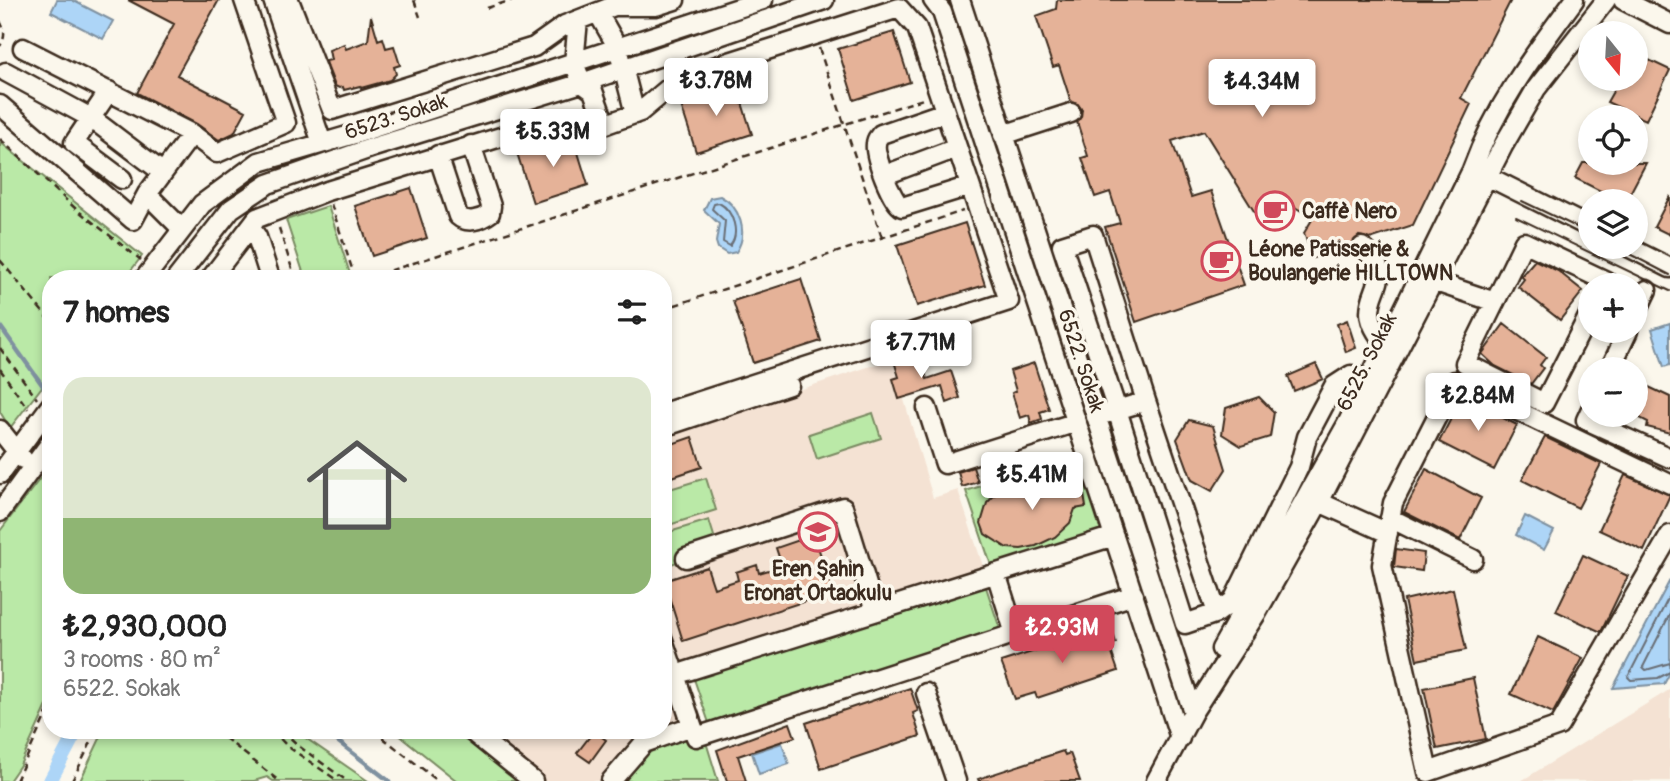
<!DOCTYPE html>
<meta charset="utf-8">
<style>
:root{--surface:#fff;--page:#f2f2f2;--text:#222;--muted:#767676;--line:#e0e0e0;--accent:#d1495b}
body{margin:0;font-family:Pangolin,sans-serif;background:var(--page);color:var(--text);height:100vh;display:flex;flex-direction:column;font-size:26px;white-space:nowrap}
*{box-sizing:border-box;margin:0}
p{font-size:23px;color:var(--muted)}
.icon{flex:none;width:38px;height:38px;fill:none;stroke:currentColor;stroke-width:2;stroke-linecap:round;stroke-linejoin:round}
.map{position:relative;flex:1;overflow:hidden}
.side{position:absolute;left:42px;top:270px;width:630px;height:469px;display:flex;flex-direction:column;background:var(--surface);border-radius:28px;box-shadow:0 4px 10px #0003}
.side>*{flex:none}
.needle{width:46px;rotate:162deg}
.tools{position:absolute;left:1578px;top:21px;display:grid;gap:14px}
.tools a{display:grid;place-items:center;width:70px;height:70px;border-radius:50%;background:var(--surface);box-shadow:0 4px 10px #0003;font-size:35px}
.price{position:absolute;translate:-50% -60px;padding:0 16px;border-radius:7px;background:#fff;color:#222;font-size:23px;line-height:46px;filter:drop-shadow(0 2px 4px #0008)}
.price::after{content:'';position:absolute;left:50%;top:42px;width:21px;height:16px;margin-left:-10px;background:inherit;clip-path:polygon(0 0,100% 0,50% 100%)}
.price.selected{background:var(--accent);color:#fff}
ul{padding:0;list-style:none}
li{display:grid;align-content:center;gap:14px;height:371px;padding:0 21px}
li+li{border-top:2px solid var(--line)}
li span{display:grid;place-items:center;height:217px;border-radius:21px;color:#555}
li>.icon{margin-inline-start:auto}
span .icon{width:126px;height:126px;fill:#fffc;stroke-width:1}
li b{font-size:30px}
h2{display:flex;justify-content:space-between;align-items:center;height:84px;padding:0 21px;font-size:30px}
.map>svg:first-child{display:block}
</style>
<div class="map">
<svg width="1670" height="781" viewBox="0 0 1670 781">
<rect width="100%" height="100%" fill="#fbf7ec"/>
<filter id="ink" filterUnits="userSpaceOnUse"><feTurbulence type="fractalNoise" baseFrequency=".0143" numOctaves="2"/><feDisplacementMap in="SourceGraphic" scale="14" xChannelSelector="R" yChannelSelector="G"/><feConvolveMatrix kernelMatrix="1 2 1 2 8 2 1 2 1" color-interpolation-filters="sRGB"/></filter>
<g filter="url(#ink)">
<path fill="#f4e2d3" d="M892,359L933,498L958,490L983,566L684,665L663,608V435Z
M663,659L684,721L663,729Z
M1670,689V781H1521L1669,690Z
M477,730H662L604,781H541Z"/>
<path fill="#bae9a7" stroke="#7a8a62" stroke-width="2" d="M0,142L142,256L125,278H51V375L10,428L0,412Z
M328,206L351,277L305,278L286,220Z
M873,413L881,438L817,459L809,434Z
M1082,453L1108,531L992,568L966,491Z
M51,464V697L20,765L9,781H0V531Z
M706,478L716,510L663,527V491Z
M709,520L718,549L671,564L663,534Z
M985,584L1000,629L709,723L694,679Z
M104,730H294L368,781H273L267,777L254,781H80Z
M393,730H466L526,781H457Z
M689,736L706,742L718,781H618L650,745Z"/>
<path fill="#add5f7" stroke="#7f91a0" stroke-width="2" d="M57,0H72L113,21L103,39L51,12Z
M720,196C740,206 749,233 736,252L727,254L718,248L716,242L719,224L704,210L710,198Z
M1670,323V365L1664,367L1652,329Z
M1525,516L1554,531L1544,550L1516,535Z
M1670,580V673L1664,684L1613,688Z
M782,743L789,764L759,774L752,753Z"/>
<g fill="none" stroke-linecap="round" stroke-linejoin="round">
<path stroke="#696e75" stroke-width="2" d="M719,203C734,211 740,234 730,246L723,242L725,221L712,209L714,204Z
M1670,595L1628,677L1631,680L1658,678L1670,672
M1670,614L1643,667L1646,670L1670,663"/>
<path stroke="#7f91a0" stroke-width="4.5" d="M0,326L51,397
M323,730L389,781"/>
<path stroke="#add5f7" stroke-width="14" d="M50,781L77,730"/>
</g>
<path fill="#e5b298" stroke="#3b2a1e" stroke-width="2" d="M128,0H219L177,75L246,111L234,133L219,140L197,124L137,93L174,24Z
M1057,0H1511L1461,98L1471,104L1413,225L1370,239L1359,236L1351,246L1313,258L1304,233L1313,218L1278,197L1279,215L1257,216L1204,131L1172,141L1191,197L1211,191L1244,285L1136,322L1105,227L1120,223L1110,192L1095,197L1082,158L1088,156L1077,122L1082,110L1078,104L1071,102L1059,65L1053,67L1036,16L1056,9Z
M371,16L378,40L383,38L386,48L394,46L400,65L394,67L396,74L390,80L361,88L360,86L344,90L343,87L339,88L335,86L328,68L326,61L331,60L329,50L344,44L346,49L368,41Z
M894,32L910,82L854,100L838,49Z
M1636,54L1670,70L1646,120L1607,102L1620,79H1636Z
M736,84L752,134L696,152L680,102Z
M573,136L588,185L533,203L517,153Z
M1583,163H1646L1626,201H1620L1575,178Z
M411,188L427,238L372,256L355,206Z
M1670,196V235L1654,227Z
M965,223L985,285L917,306L897,245Z
M1535,260L1558,271L1583,291L1560,320L1518,287L1524,279L1521,276Z
M801,279L821,341L753,363L733,301Z
M1347,320L1356,348L1346,352L1337,324Z
M1504,324L1546,357L1540,365L1543,368L1531,384L1495,366L1482,354Z
M909,353L912,361L921,359L927,379L951,371L960,398L947,403L942,386L899,399L893,379L899,377L893,358Z
M1034,363L1049,409L1040,412L1042,419L1031,423L1029,415L1020,418L1012,393L1016,391L1010,371Z
M1316,364L1323,379L1294,391L1288,376Z
M1636,381L1670,397V433L1647,427L1648,422L1636,416Z
M1259,397L1274,412L1270,437L1241,446L1222,434L1226,408Z
M1462,397L1517,425L1494,470L1439,442Z
M1189,420L1213,426L1226,469L1212,491L1192,480L1177,439Z
M692,437L702,467L663,480V447Z
M1545,437L1601,464L1578,508L1522,480Z
M973,467L978,482L962,487L958,472Z
M1426,469L1481,498L1460,540L1404,512Z
M1044,475L1070,483L1078,482L1083,489L1086,507L1075,509L1070,523L1055,537L1036,546L1021,549L1007,548L985,534L981,523L987,503L1001,488Z
M1625,475L1670,495L1644,551L1599,530Z
M814,535L833,592L683,641L664,581L707,567L714,588L738,580L736,572L757,565L759,573L782,566L776,548Z
M1396,549L1424,553L1422,571L1394,567Z
M1583,555L1628,576L1601,632L1556,611Z
M1453,589L1466,650L1417,660L1404,600Z
M1106,628L1107,632L1112,630L1116,643L1109,645L1118,671L1037,698L1035,693L1015,699L1001,662Z
M1538,637L1583,658L1553,713L1511,694Z
M1473,678L1486,739L1437,749L1424,688Z
M910,688L918,711L913,713L920,736L821,769L806,723Z
M790,723L795,737L738,756L746,781H727L717,750Z
M594,731L606,740L590,762L577,753Z
M1063,751L1065,755L1070,753L1080,781H979L978,779Z"/>
<g fill="none" stroke-linecap="round" stroke-linejoin="round">
<g stroke="#3b2a1e" stroke-width="23">
<path id="minor" d="M273,0L322,143
M289,0L332,110L534,47L565,25L614,6H656L675,0
M933,0L942,12L1180,738
M960,0L1193,712
M1623,0L1670,24
M598,13L618,48L635,114
M578,20L574,63L582,83L593,91L605,124
M23,48L192,134
M6,72L91,118L162,172
M109,91L74,143L122,179
M0,105L133,220L147,194L192,134L217,153L286,123L244,0
M945,112L881,134C878,138 876,139 876,144C874,156 892,202 902,207L970,186
M1003,135L1071,113
M438,155L458,216C467,224 481,220 490,213L491,206L471,145
M1479,172L1591,228
M885,175L957,148
M147,194L182,229
M250,227L257,237L270,278
M1362,247C1408,285 1342,296 1386,344
M1628,247L1670,268
M145,278L202,204L259,162L361,132L763,0
M177,278L231,209L268,184L374,147L582,83L824,0
M211,278L257,218L327,191L549,122L598,127L640,112L682,77L899,8L917,28L1009,301L663,413
M1433,281L1495,302L1524,242L1606,281L1604,285
M1495,302L1465,363L1544,403L1591,311
M1636,313L1647,290
M1610,369L1628,331
M927,408L945,464L1077,422
M1591,409L1586,420L1670,458
M1096,417L1117,410L1185,624L1217,613L1146,401L1117,410L1062,245L1093,235L1146,401
M663,427L789,385
M0,430L23,459
M0,474L51,405
M1670,484L1455,381L1393,503L1382,565L1428,772L1559,726L1670,535
M1319,502L1388,533
M0,512L51,442
M1390,518L1473,559
M1114,536L675,675L696,737L1134,595
M686,558L843,507L875,611
M996,573L1015,634
M1217,613L1233,601L1299,467L1307,437L1334,386L1351,375L1369,379
M663,640L675,675
M1221,649L1347,424L1472,170C1495,106 1534,54 1574,0
M926,693L956,781
M470,730L533,781
M611,781L644,743L692,726
M1156,781L1193,712L1256,614L1319,502L1503,146L1536,89L1606,0"/>
</g>
<path stroke="#3b2a1e" stroke-width="2.5" stroke-dasharray="7 5" stroke-linecap="butt" d="M414,0L420,17
M487,8L512,0
M0,21C5,30 6,37 0,46
M819,48L882,238
M0,139L76,209L141,260
M331,204L355,278
M279,228L295,278
M0,260L51,322
M367,278L923,99
M663,309L963,211
M0,348L37,399
M0,369L28,409
M215,730L279,781
M272,730L287,746L338,781
M282,730L300,747L347,781
M373,730L438,781
M16,781L51,704
M72,781L97,730"/>
<use href="#minor" stroke="#fbf7ec" stroke-width="18"/>
<path stroke="#3b2a1e" stroke-width="2" d="M1522,201L1591,234
M1516,217L1670,291
M1616,247L1670,275"/>
</g>
</g>
<defs>
<g id="cafe-ring" transform="scale(2.0125)"><circle r="9.5" fill="#fbf7ec" stroke="#d1495b" stroke-width="1.5"/><path d="M-5.5-4.5H6V0H3Q3 3.5 0 3.5H-2.5Q-5.5 3.5-5.5 0ZM3-3.2v2h1.7v-2ZM-6 4.5H4V6H-6Z" fill="#d1495b"/></g>
<g id="school-ring" transform="scale(2.0125)"><circle r="9.5" fill="#fbf7ec" stroke="#d1495b" stroke-width="1.5"/><path d="M0-5L7-2L0 1L-7-2ZM-4 1L0 2.5L4 1V4Q0 6-4 4Z" fill="#d1495b"/></g>
</defs>
<g fill-rule="evenodd">
<use href="#cafe-ring" x="1275" y="211"/>
<use href="#cafe-ring" x="1221" y="261"/>
<use href="#school-ring" x="818" y="532"/>
</g>
<g text-anchor="middle" dominant-baseline="central" stroke-width="7" stroke-linejoin="round" paint-order="stroke">
<g font-size="21" fill="#3b2a1e" stroke="#fbf7ec">
<text transform="translate(396 117) rotate(-18)">6523. Sokak</text>
<text transform="translate(1081 361) rotate(72)">6522. Sokak</text>
<text transform="translate(1367 362) rotate(-63)">6525. Sokak</text>
</g>
<g font-size="21" font-weight="bold" fill="#3b2a1e" stroke="#fbf7ec" text-anchor="start">
<text x="1302" y="211">Caffè Nero</text>
<text x="1248" y="249">Léone Patisserie &amp;<tspan x="1248" dy="24">Boulangerie HILLTOWN</tspan></text>
<text x="818" y="569" text-anchor="middle">Eren Şahin<tspan x="818" dy="24">Eronat Ortaokulu</tspan></text>
</g>
</g>
</svg>
<div class="tools">
<a><svg class="needle" viewBox="-14 -14 28 28"><path d="M0-13l5 13h-10z" fill="#e53935"/><path d="M0 13l5-13h-10z" fill="#767676"/></svg></a>
<a><svg class="icon" aria-label="locate" viewBox="0 0 24 24"><circle cx="12" cy="12" r="6"/><path d="M12 2v4M12 18v4M2 12h4M18 12h4"/></svg></a>
<a><svg class="icon" aria-label="layers" viewBox="0 0 24 24"><path d="M12 4l9 5-9 5-9-5zM3 14l9 5 9-5"/></svg></a>
<a>+</a>
<a>−</a>
</div>
<b class="price" style="left:716px;top:118px">₺3.78M</b>
<b class="price" style="left:1262px;top:119px">₺4.34M</b>
<b class="price" style="left:553px;top:169px">₺5.33M</b>
<b class="price" style="left:921px;top:380px">₺7.71M</b>
<b class="price" style="left:1478px;top:433px">₺2.84M</b>
<b class="price" style="left:1032px;top:512px">₺5.41M</b>
<b class="price selected" style="left:1062px;top:665px">₺2.93M</b>
<section class="side">
<h2>7 homes<svg class="icon" aria-label="filters" viewBox="0 0 24 24"><path d="M4 7h16M4 17h16"/><circle cx="9" cy="7" r="2"/><circle cx="15" cy="17" r="2"/></svg></h2>
<ul>
<li><span style="background:linear-gradient(#dfe7d0 65%,#8fb573 0)"><svg class="icon" aria-label="home" viewBox="0 0 24 24"><path d="M3 11l9-7 9 7M6 9v11h12V9"/></svg></span><div><b>₺2,930,000</b><p>3 rooms · 80 m²</p><p>6522. Sokak</p></div></li>
</ul>
</section>
</div>
